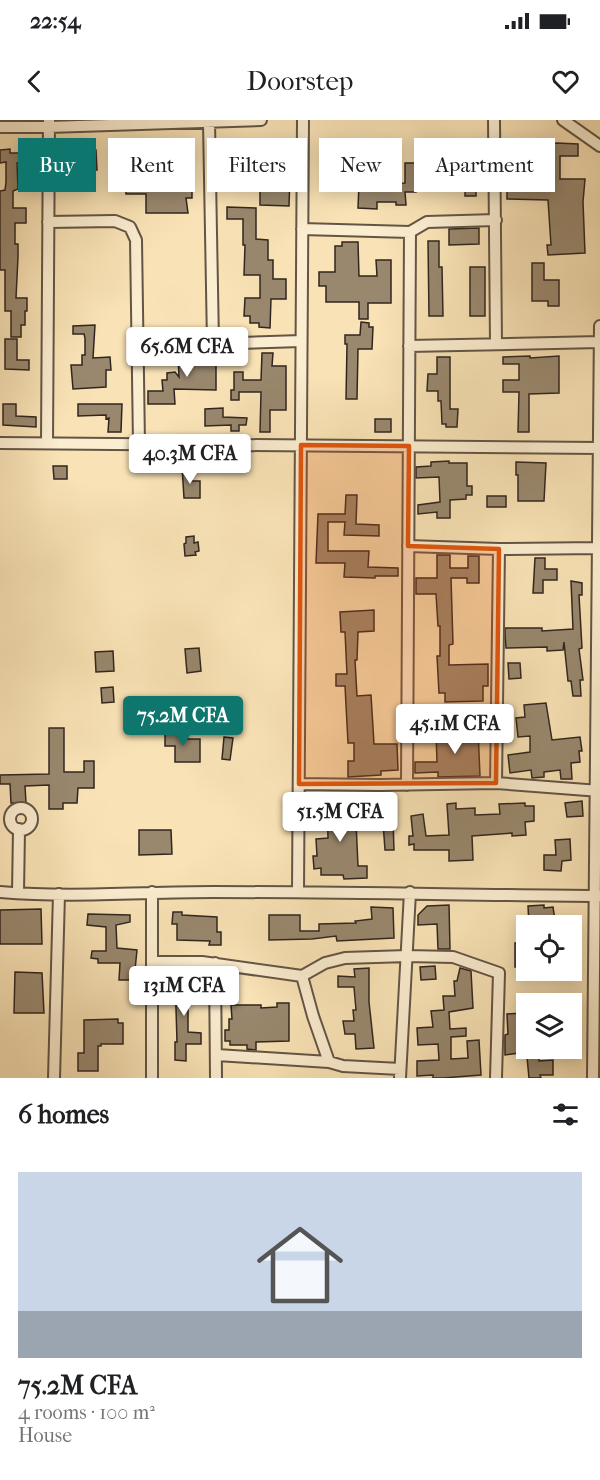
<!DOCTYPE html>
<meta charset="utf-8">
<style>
:root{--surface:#fff;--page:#f2f2f2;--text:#202124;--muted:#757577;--accent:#0f766e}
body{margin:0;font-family:"IM FELL French Canon",serif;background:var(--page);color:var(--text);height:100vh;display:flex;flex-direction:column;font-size:22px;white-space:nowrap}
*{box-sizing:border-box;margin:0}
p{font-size:20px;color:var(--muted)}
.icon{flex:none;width:33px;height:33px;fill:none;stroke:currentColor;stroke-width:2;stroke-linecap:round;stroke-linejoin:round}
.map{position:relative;height:958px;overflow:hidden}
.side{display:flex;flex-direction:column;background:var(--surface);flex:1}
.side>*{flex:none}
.hud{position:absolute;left:18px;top:18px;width:564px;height:54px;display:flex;gap:12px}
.buttons{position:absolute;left:516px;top:795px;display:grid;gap:12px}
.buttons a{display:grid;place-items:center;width:66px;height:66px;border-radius:0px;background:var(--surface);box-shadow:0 3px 15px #0003;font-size:30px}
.price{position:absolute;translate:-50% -51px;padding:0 14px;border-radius:6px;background:#fff;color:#222;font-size:20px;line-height:39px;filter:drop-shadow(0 2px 3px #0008)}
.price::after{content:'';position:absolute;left:50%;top:36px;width:18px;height:14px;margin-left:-9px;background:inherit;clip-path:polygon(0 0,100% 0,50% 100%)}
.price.active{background:var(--accent);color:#fff}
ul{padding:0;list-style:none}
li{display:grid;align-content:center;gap:12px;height:318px;padding:0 18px}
li span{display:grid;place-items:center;height:186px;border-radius:0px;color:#555}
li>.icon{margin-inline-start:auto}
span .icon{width:108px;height:108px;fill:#fffc;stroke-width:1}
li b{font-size:26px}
h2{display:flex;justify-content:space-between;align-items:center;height:72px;padding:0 18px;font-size:26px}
.chip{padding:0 21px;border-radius:0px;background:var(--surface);box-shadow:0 3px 15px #0003;font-size:21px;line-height:54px}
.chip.active{background:var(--accent);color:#fff}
.status{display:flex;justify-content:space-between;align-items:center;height:42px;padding:0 30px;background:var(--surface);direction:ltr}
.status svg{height:16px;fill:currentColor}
header{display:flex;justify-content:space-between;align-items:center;height:78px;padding:0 18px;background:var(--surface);font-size:27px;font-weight:600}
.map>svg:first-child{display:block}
</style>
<div class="status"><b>22:54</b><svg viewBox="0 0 49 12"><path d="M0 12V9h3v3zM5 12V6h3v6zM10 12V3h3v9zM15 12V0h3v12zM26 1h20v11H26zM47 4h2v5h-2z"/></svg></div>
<header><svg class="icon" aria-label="back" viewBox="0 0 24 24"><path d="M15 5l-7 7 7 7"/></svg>Doorstep<svg class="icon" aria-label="heart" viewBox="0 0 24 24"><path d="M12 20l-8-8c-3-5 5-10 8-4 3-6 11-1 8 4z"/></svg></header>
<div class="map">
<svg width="600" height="958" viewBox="0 0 600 958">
<rect width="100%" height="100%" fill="#f9e3b6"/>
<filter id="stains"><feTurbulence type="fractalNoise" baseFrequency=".00333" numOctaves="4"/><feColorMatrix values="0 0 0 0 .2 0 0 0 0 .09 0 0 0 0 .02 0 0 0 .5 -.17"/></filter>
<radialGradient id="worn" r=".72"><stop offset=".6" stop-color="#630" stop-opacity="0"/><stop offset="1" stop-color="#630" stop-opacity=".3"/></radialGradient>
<path fill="#99886e" stroke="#31261f" stroke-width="1.5" d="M244,20H273V55H290L289,86L260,85V59H239V70H227L225,42L245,40Z
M557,23L578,24V36H560V59H585L583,82L585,133L548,135L547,125H551L548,80L507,79V69H517V53H526L527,56L548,55V24Z
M343,24L346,59H333L332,25Z
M381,24H392V45H381Z
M27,28H41V58H34L33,41L17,43L18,69L13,71V88H26V103H15V124H18V137L16,178H27V191H25V205H21V217H11V191H5V150H0V71L5,70L6,62V42L0,43V30L10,29V33H27Z
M96,30L97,50L83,51L82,31Z
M456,34H470V36L487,37V62H476V76H465V60L442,58V46H456Z
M405,43H416V72H405L406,85H396V82H377V89L358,88L359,64L405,63Z
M182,57H192V78H186L188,93H146V74H126V59H154Z
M227,87L256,88V119L268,120V140H273V159H286V179H271L270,208L259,207V203H250V196H244L245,178H260V155H244L245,125H243V99H227Z
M479,108V124L449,125V109Z
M428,121H439V147H442L443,196H429Z
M342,122H358L359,156H377L376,140H391V183H368V199H359V182H326V166H319V152H335V126H342Z
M532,143H544V160H559V186H548V181H532Z
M470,147H485V196H470Z
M361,202L369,203V207H373L372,229H358L357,279H346L347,224H345V215H360Z
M95,205L93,238L110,237L111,250H106V267L73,269L71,245H82V235H85V218L84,214H73V206Z
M5,219H17V240H29V250L5,249Z
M178,232L201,233V238H216V270L174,269L175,284H148V271H163L162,260H167V253L175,252L179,257Z
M262,233H273L272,246H286V290H270V312H260L261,272H239V280H231V270H234V252H243V260H261Z
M530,236V238L559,236V273L529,274V312H518L519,272H503V260H519V244H503V237Z
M437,237H450V289H458L457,307H446V304H442L441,281H438V271H427L428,254H437Z
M3,284H16V296L36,297V307L3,305Z
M78,284H122L121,312H108L109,298L106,299V295L78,296Z
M223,288V297L247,298L246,305H239V311H231V305L205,306V289Z
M375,299H391V312H375Z
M449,341V343H467V366H472V375H466V379L450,380V398H437V392L418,394V385L440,382L439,357L416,358V347L431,346V342Z
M516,342L546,343L544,381H518V355H516Z
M53,346H67V359H54Z
M182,346H189L191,361H200V378H184Z
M346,375H357L356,404L379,405V416L344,415L345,402H328V431H369L368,447L398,448V456H375V458L344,457L345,443H316L318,394H345Z
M487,376H506V387H487Z
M194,416V423L198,422L199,431L195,432L196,435L185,436L184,424L186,423V417Z
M437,435H450V448H468V436H479V463H467V458H451L453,524L449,525V545L488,544V566H483V581L445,582V573H439L437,536H440V506H438L436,474H416V458H437Z
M535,438H545V449H557V460H543V473H533Z
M571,461L582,463V475H579L582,528L579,529L583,560H580L581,576H573L571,561H568L564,522L563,530L547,531V527L506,528L505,514V508H542V511L573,509Z
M374,490V511L358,512L357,540H355L357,576L371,575L374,624H397L398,650L381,651V655L348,657V641H354V623H348L345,566H336V554H347L345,512H341L340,492Z
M199,528L201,551L187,553L185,529Z
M113,531L114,551L96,552L95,532Z
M508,543H520L521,558L509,559Z
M113,567L114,582L102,583L101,568Z
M546,583L552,620L580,617L582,631H579L580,642L571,643L572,659H561L560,650L544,652V657L532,658L531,650L510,653L508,635L530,632V616L518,617L516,598L525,597L524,585Z
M49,608H64V652H84V641H94V668H78L77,683H63V689H49V665L25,666L26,683H11L10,664H0V655L49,654Z
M478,609L480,656L438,657V652L415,653V642H437L436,612Z
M165,611H183L182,619H200V642H175V626H165Z
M224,617L233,618L230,640L222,639Z
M351,677L352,702H356L358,746H367V758L344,759L343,755H321V748L314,749L313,736H317L316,719L328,718L327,678Z
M368,677H378V686L396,687V700H393L394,730H385L383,702H369Z
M582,681L583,696L567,697L565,683Z
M456,683V689L475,688V695L500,694L499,684L525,683V686H534V701L525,702L526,715L512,716V713L472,716L473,740L449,741V730H414V724L409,725V716H413L411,696L423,694L426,716L449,715L447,684Z
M139,710H171L172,734L139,735Z
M570,719L571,740L562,741L561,751L544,750V735H556L555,720Z
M449,785L450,829H438L437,804L418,805V795L427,786Z
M544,785V788L553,787L555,800L529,805L528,786Z
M371,787L393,788L394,818L337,821L336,816L312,819L269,820V795H300V811H319V804L356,803L355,801L372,799Z
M41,789L42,824H0V790Z
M173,792H182V795L217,797V812H221V825H209L210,821L177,820V804H172Z
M88,794L130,795V802L116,805L117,828L137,830L134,860H119L120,843H98V839L91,838L92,831H106V807L87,805Z
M515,823H526V847H515Z
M435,846L436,859L421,860L420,847Z
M369,848V882L374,928L356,929L355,914H345L343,901H354L353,890H356L354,867H338V856L355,857L354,849Z
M460,848L471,851L473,888L449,892L450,909L466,908V916L451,917V939L468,938L467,921L479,920L481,955L443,958H433V955L417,956V941L439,940L438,924L418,925L417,908L433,907L431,891L444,890L443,876H455L454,861H457Z
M15,852L42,853L44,893H14Z
M188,854V868H200L201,878H188V912L201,913V924H186V941L175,940V922H177L175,855Z
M277,883H289V921L256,922V930L247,929V925H230V921H225V910H229V899H232L231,885H261V888L277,887Z
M522,893L523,912H526V928H539V941L553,940V955H540L541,958H529L527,937H519L520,933L505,935V915L508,914L507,894Z
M118,899V903H123V924H101V926H98V951H78V933H84V900Z"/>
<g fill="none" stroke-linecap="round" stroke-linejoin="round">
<g stroke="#635545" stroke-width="14">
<path id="minor" d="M494,0L496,224
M563,0L600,26
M209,2L213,223
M0,7H49L261,0
M48,102L115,101L130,107L136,120L139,324
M302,109L410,112L427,102L496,100
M138,226L301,221
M409,226L600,222
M0,323L600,328
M47,323L49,0
M408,426L499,429L598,428
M496,663L499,429
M299,664L380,665L496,663L600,671
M407,665L410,112
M10 699a11 11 0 1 1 22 0a11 11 0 1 1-22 0Z
M0,772C71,778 143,772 213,772C342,772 471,775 600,776
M298,772L303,0
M18,773L19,709
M153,842H202L302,856L325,843L345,838L407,836L453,837L499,853L496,958
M215,843L216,958
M302,856L313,896L329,942
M217,935L329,942L343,946L400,949
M54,958L59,774
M152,958V772
M400,958L410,772
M593,958L600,206"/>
</g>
<use href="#minor" stroke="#fbedd0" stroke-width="10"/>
</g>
<path fill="#df560d" fill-opacity="0.2" stroke="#df560d" stroke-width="4.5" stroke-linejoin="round" d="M301,325L409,326L408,426L499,429L496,663L299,664Z"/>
<rect width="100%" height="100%" filter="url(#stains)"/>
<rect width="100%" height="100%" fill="url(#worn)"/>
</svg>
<div class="buttons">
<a><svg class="icon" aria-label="locate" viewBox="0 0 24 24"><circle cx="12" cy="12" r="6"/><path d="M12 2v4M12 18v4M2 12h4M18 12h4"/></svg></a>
<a><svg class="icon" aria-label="layers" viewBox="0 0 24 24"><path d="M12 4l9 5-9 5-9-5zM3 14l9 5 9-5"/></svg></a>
</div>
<b class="price" style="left:187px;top:258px">65.6M CFA</b>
<b class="price" style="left:190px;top:365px">40.3M CFA</b>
<b class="price active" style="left:183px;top:627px">75.2M CFA</b>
<b class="price" style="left:455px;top:635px">45.1M CFA</b>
<b class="price" style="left:340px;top:723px">51.5M CFA</b>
<b class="price" style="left:184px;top:897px">131M CFA</b>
<div class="hud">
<a class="chip active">Buy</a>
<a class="chip">Rent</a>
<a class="chip">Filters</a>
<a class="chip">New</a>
<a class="chip">Apartment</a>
</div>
</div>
<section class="side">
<h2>6 homes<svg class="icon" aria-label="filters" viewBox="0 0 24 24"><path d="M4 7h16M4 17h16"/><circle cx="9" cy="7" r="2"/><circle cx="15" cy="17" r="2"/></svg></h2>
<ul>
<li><span style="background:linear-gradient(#c9d6e8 75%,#9aa5b1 0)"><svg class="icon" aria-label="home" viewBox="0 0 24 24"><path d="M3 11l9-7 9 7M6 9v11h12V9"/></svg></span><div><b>75.2M CFA</b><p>4 rooms · 100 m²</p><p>House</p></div></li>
</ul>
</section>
